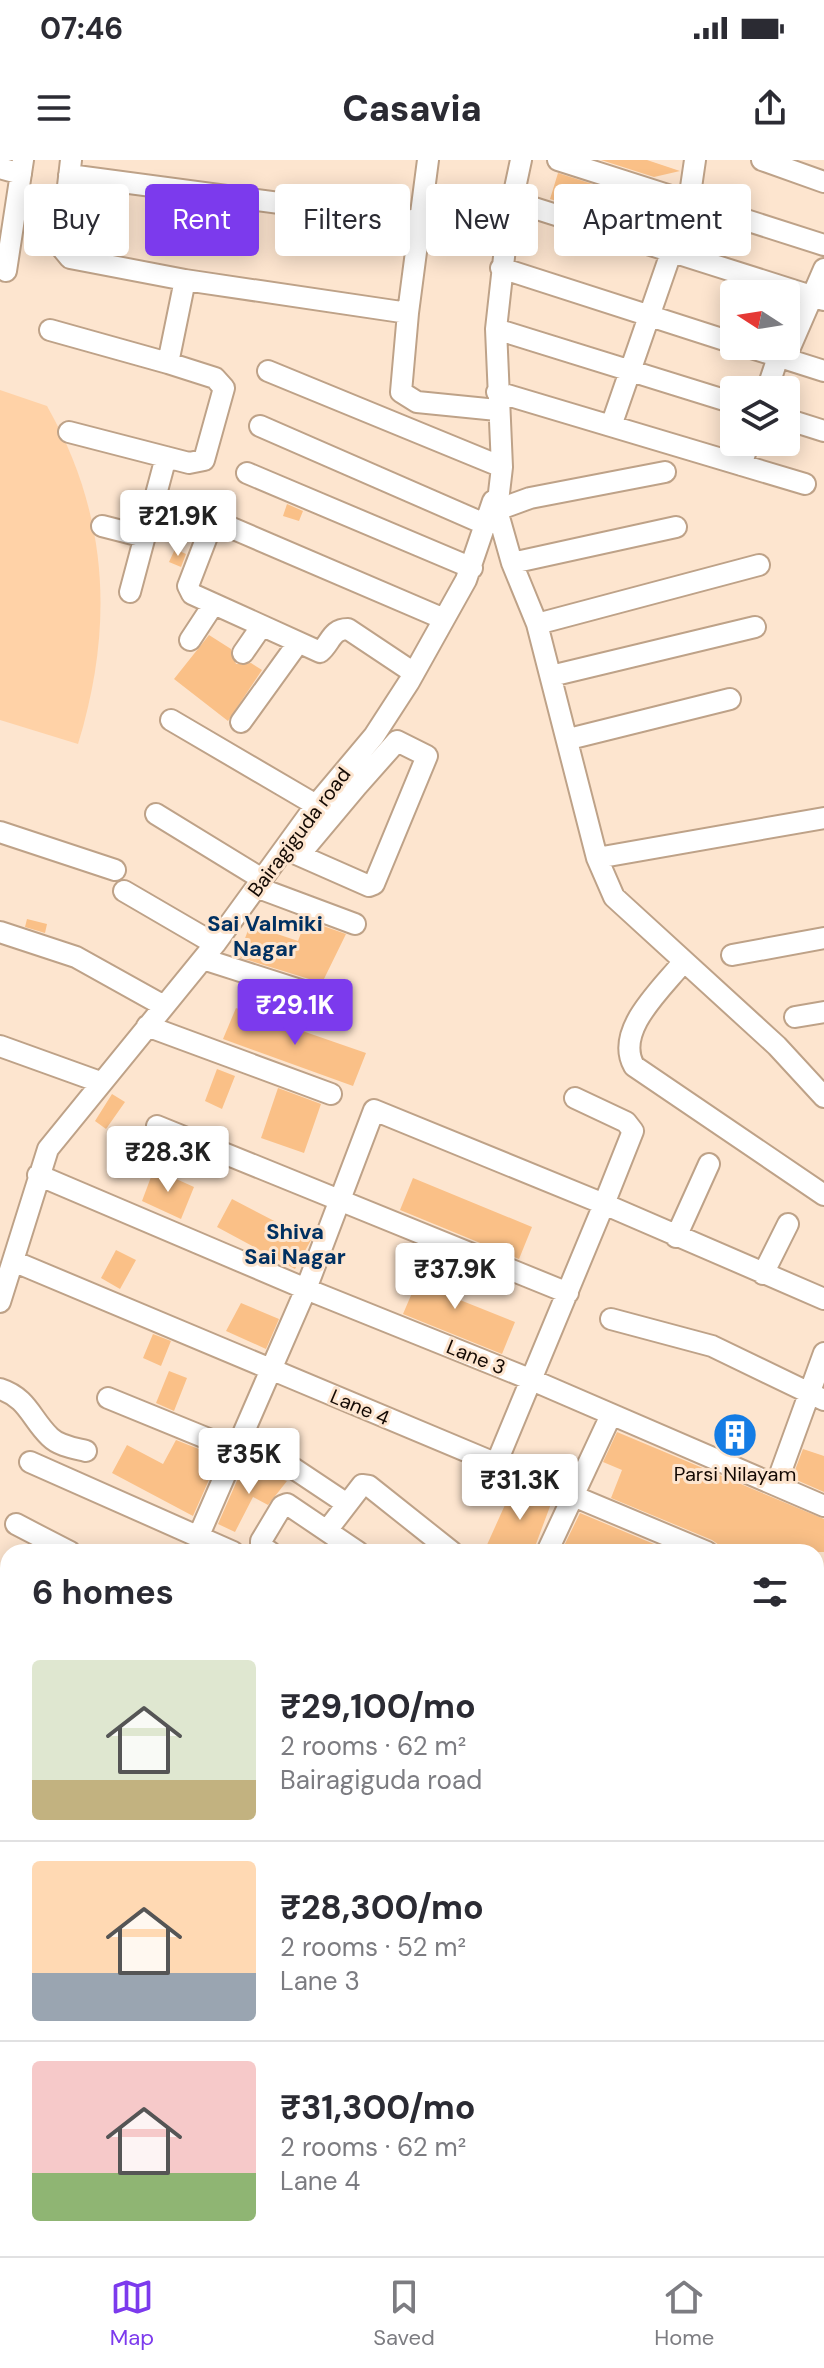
<!DOCTYPE html>
<meta charset="utf-8">
<style>
:root{--surface:#fff;--page:#f7f7f7;--text:#2b2b33;--muted:#7c7c81;--line:#e1e1e2;--accent:#7c3aed}
body{margin:0;font-family:"DM Sans",sans-serif;background:var(--page);color:var(--text);height:100vh;display:flex;flex-direction:column;font-size:30px;white-space:nowrap}
*{box-sizing:border-box;margin:0}
p{font-size:26px;color:var(--muted)}
.icon{flex:none;width:44px;height:44px;fill:none;stroke:currentColor;stroke-width:2;stroke-linecap:round;stroke-linejoin:round}
.map{position:relative;flex:1;overflow:hidden}
.details{position:absolute;left:0px;top:1384px;width:824px;height:712px;display:flex;flex-direction:column;background:var(--surface);border-radius:24px 24px 0 0;box-shadow:0 4px 20px #0003}
.details>*{flex:none}
.hud{position:absolute;left:24px;top:24px;width:776px;height:72px;display:flex;gap:16px}
.needle{width:52px;rotate:282deg}
.tools{position:absolute;left:720px;top:120px;display:grid;gap:16px}
.tools a{display:grid;place-items:center;width:80px;height:80px;border-radius:8px;background:var(--surface);box-shadow:0 4px 20px #0003;font-size:40px}
.price{position:absolute;translate:-50% -68px;padding:0 18px;border-radius:8px;background:#fff;color:#222;font-size:26px;line-height:52px;filter:drop-shadow(0 2px 4px #0008)}
.price::after{content:'';position:absolute;left:50%;top:48px;width:24px;height:18px;margin-left:-12px;background:inherit;clip-path:polygon(0 0,100% 0,50% 100%)}
.price.selected{background:var(--accent);color:#fff}
ul{padding:0;list-style:none}
li{display:flex;align-items:center;gap:24px;height:200px;padding:0 32px}
li+li{border-top:2px solid var(--line)}
li span{display:grid;place-items:center;flex:none;width:224px;height:160px;border-radius:8px;color:#555}
li>.icon{margin-inline-start:auto}
span .icon{width:96px;height:96px;fill:#fffc;stroke-width:1}
li b{font-size:34px}
h2{display:flex;justify-content:space-between;align-items:center;height:96px;padding:0 32px;font-size:34px}
.pill{padding:0 28px;border-radius:8px;background:var(--surface);box-shadow:0 4px 20px #0003;font-size:28px;line-height:72px}
.pill.selected{background:var(--accent);color:#fff}
.status{display:flex;justify-content:space-between;align-items:center;height:56px;padding:0 40px;background:var(--surface);direction:ltr}
.status svg{height:22px;fill:currentColor}
header{display:flex;justify-content:space-between;align-items:center;height:104px;padding:0 32px;background:var(--surface);font-size:36px;font-weight:800}
.tabs{display:flex;justify-content:space-around;align-items:center;height:112px;border-top:2px solid var(--line);background:var(--surface);font-size:22px;color:var(--muted)}
.tabs a{display:grid;justify-items:center;gap:4px}
.tabs .selected{color:var(--accent)}
.map>svg:first-child{display:block}
</style>
<div class="status"><b>07:46</b><svg viewBox="0 0 49 12"><path d="M0 12V9h3v3zM5 12V6h3v6zM10 12V3h3v9zM15 12V0h3v12zM26 1h20v11H26zM47 4h2v5h-2z"/></svg></div>
<header><svg class="icon" aria-label="menu" viewBox="0 0 24 24"><path d="M4 6h16M4 12h16M4 18h16"/></svg>Casavia<svg class="icon" aria-label="share" viewBox="0 0 24 24"><path d="M12 15V3M7 8l5-5 5 5M5 13v7h14v-7"/></svg></header>
<div class="map">
<svg width="824" height="2096" viewBox="0 0 824 2096">
<rect width="100%" height="100%" fill="#fde5cf"/>
<path fill="#ffd2a7" d="M0,230L47,246C109,355 114,466 78,584L0,560Z"/>
<path fill="#fac087" d="M601,0H647L680,11L654,17Z
M558,13L664,47L657,73L550,39Z
M287,344L303,351L299,361L283,356Z
M175,389L186,394L181,407L169,402Z
M209,475L231,489L236,504L251,503L262,510L228,561L174,519Z
M27,759L47,764L45,773L25,767Z
M306,760L346,774L322,823L238,797L250,765L298,781Z
M236,848L366,893L353,926L223,879Z
M217,909L235,916L222,949L205,941Z
M278,928L321,944L304,993L261,978Z
M112,934L125,942L106,969L95,961Z
M154,1009L194,1027L181,1059L142,1041Z
M413,1018L532,1067L519,1099L400,1050Z
M232,1039L311,1080L295,1109L217,1067Z
M116,1090L136,1100L120,1129L101,1118Z
M430,1091L448,1098L435,1130L515,1162L502,1194L403,1154Z
M241,1143L279,1159L266,1189L226,1171Z
M153,1174L171,1181L161,1206L143,1198Z
M169,1211L187,1218L174,1251L156,1243Z
M730,1254L753,1266L740,1296L715,1285Z
M617,1272L824,1359V1392H729L712,1380L611,1338L622,1310L603,1302Z
M176,1280L219,1297L193,1356L112,1313L127,1285L163,1304Z
M803,1289L824,1296V1332L792,1318Z
M243,1307L287,1321L268,1345L253,1337L235,1372L218,1364Z
M514,1325L552,1341L533,1392H497L486,1387Z
M580,1353L673,1392H561Z"/>
<g fill="none" stroke-linecap="round" stroke-linejoin="round">
<g stroke="#bea288" stroke-width="24">
<path id="minor" d="M71,0L61,87L70,98L185,120L408,153
M428,0L408,153L401,232L417,242L497,250
M521,0L508,61L496,169L502,307L497,350L512,403L537,464L597,698L614,737L777,886L824,937
M558,0L824,85
M762,0L824,22
M0,8L21,14
M69,15L423,62
M512,41L824,140
M501,108L734,183
M6,111L23,0
M496,169L734,243
M50,170L168,203
M745,186L824,211
M785,199L824,109
M268,211L502,307
M767,230L778,197
M497,232L805,324
M786,259L824,271
M260,266L487,365
M611,266L689,41L695,0
M69,272L189,303L204,300L224,228L215,218L168,203L185,120
M741,305L749,282
M247,313L472,408
M497,350L530,338L665,312
M220,363L444,459
M102,366L145,377
M208,374L188,426L192,434L320,492C331,483 331,469 348,469L414,513
M512,403L676,367
M130,432L166,297
M537,464L759,405
M190,480L213,445
M243,493L261,467
M551,516L755,467
M171,560L316,645
M241,562L298,483
M569,579L730,539
M156,654L262,719
M0,672L115,710
M285,689L369,726L374,724L427,596L397,581L357,626L342,614
M300,694L357,626
M597,698L824,658
M256,727L355,764
M124,731L215,784
M0,772L76,797L164,846
M732,795L824,778
M203,799L322,837
M684,801C663,828 614,870 634,906L824,1035
M795,857L824,852
M147,866L331,934
M0,886L100,922
M575,938L626,962L633,971L604,1044L824,1139
M157,966L568,1133
M38,1015L306,1129L532,1220L824,1346
M676,1077L709,1004
M13,1101L707,1392
M763,1114L788,1064
M0,1142L48,989L215,784L316,645L374,576L409,522L466,420L493,341
M611,1159L712,1186L824,1240
M0,1229C28,1238 31,1259 50,1277C59,1286 74,1288 86,1291
M108,1238L277,1307L293,1308L347,1344
M30,1302L233,1392
M776,1325L824,1193
M16,1364L70,1392
M328,1369L362,1325L369,1326L452,1392
M199,1375L306,1129L374,950L604,1044L496,1304
M270,1392L261,1386V1381L282,1346L287,1344L358,1392
M547,1392L611,1255
M816,1438L824,1442
M0,1453L8,1457
M0,1511L8,1516
M0,1613L8,1617
M0,1721L8,1725
M0,1818L8,1823
M0,1916L8,1920"/>
</g>
<use href="#minor" stroke="#fff" stroke-width="20"/>
</g>
<defs>
<g id="building-disc" transform="scale(2.3)"><circle r="9.5" fill="#147ce4" stroke="#fde5cf"/><path d="M-4-6H4V6H1V3H-1V6H-4ZM-2.5-4.3h1.7v1.8h-1.7ZM.8-4.3h1.7v1.8H.8ZM-2.5-1h1.7V.8h-1.7ZM.8-1h1.7V.8H.8Z" fill="#fff"/></g>
</defs>
<g fill-rule="evenodd">
<use href="#building-disc" x="735" y="1275"/>
</g>
<g text-anchor="middle" dominant-baseline="central" stroke-width="6" stroke-linejoin="round" paint-order="stroke">
<g font-size="20" fill="#130903" stroke="#fde5cf">
<text transform="translate(299 672) rotate(-53)">Bairagiguda road</text>
<text transform="translate(476 1197) rotate(22)">Lane 3</text>
<text transform="translate(360 1247) rotate(23)">Lane 4</text>
</g>
<g font-size="20" fill="#130903" stroke="#fde5cf">
<text x="735" y="1314">Parsi Nilayam</text>
</g>
<g font-size="22" font-weight="bold" fill="#003061" stroke="#fde5cf">
<text x="265" y="763">Sai Valmiki<tspan x="265" dy="25">Nagar</tspan></text>
<text x="295" y="1071">Shiva<tspan x="295" dy="25">Sai Nagar</tspan></text>
</g>
</g>
</svg>
<div class="tools">
<a><svg class="needle" viewBox="-14 -14 28 28"><path d="M0-13l5 13h-10z" fill="#e53935"/><path d="M0 13l5-13h-10z" fill="#7c7c81"/></svg></a>
<a><svg class="icon" aria-label="layers" viewBox="0 0 24 24"><path d="M12 4l9 5-9 5-9-5zM3 14l9 5 9-5"/></svg></a>
</div>
<b class="price" style="left:178px;top:398px">₹21.9K</b>
<b class="price selected" style="left:295px;top:887px">₹29.1K</b>
<b class="price" style="left:168px;top:1034px">₹28.3K</b>
<b class="price" style="left:455px;top:1151px">₹37.9K</b>
<b class="price" style="left:249px;top:1336px">₹35K</b>
<b class="price" style="left:520px;top:1362px">₹31.3K</b>
<div class="hud">
<a class="pill">Buy</a>
<a class="pill selected">Rent</a>
<a class="pill">Filters</a>
<a class="pill">New</a>
<a class="pill">Apartment</a>
</div>
<section class="details">
<h2>6 homes<svg class="icon" aria-label="filters" viewBox="0 0 24 24"><path d="M4 7h16M4 17h16"/><circle cx="9" cy="7" r="2"/><circle cx="15" cy="17" r="2"/></svg></h2>
<ul>
<li><span style="background:linear-gradient(#dfe7d0 75%,#c2b280 0)"><svg class="icon" aria-label="home" viewBox="0 0 24 24"><path d="M3 11l9-7 9 7M6 9v11h12V9"/></svg></span><div><b>₹29,100/mo</b><p>2 rooms · 62 m²</p><p>Bairagiguda road</p></div></li>
<li><span style="background:linear-gradient(#ffd9b3 70%,#9aa5b1 0)"><svg class="icon" aria-label="home" viewBox="0 0 24 24"><path d="M3 11l9-7 9 7M6 9v11h12V9"/></svg></span><div><b>₹28,300/mo</b><p>2 rooms · 52 m²</p><p>Lane 3</p></div></li>
<li><span style="background:linear-gradient(#f6c9c9 70%,#8fb573 0)"><svg class="icon" aria-label="home" viewBox="0 0 24 24"><path d="M3 11l9-7 9 7M6 9v11h12V9"/></svg></span><div><b>₹31,300/mo</b><p>2 rooms · 62 m²</p><p>Lane 4</p></div></li>
</ul>
</section>
</div>
<nav class="tabs">
<a class="selected"><svg class="icon" aria-label="map" viewBox="0 0 24 24"><path d="M3 6l6-2 6 2 6-2v14l-6 2-6-2-6 2zM9 4v14M15 6v14"/></svg>Map</a>
<a><svg class="icon" aria-label="saved" viewBox="0 0 24 24"><path d="M7 4h10v16l-5-4-5 4z"/></svg>Saved</a>
<a><svg class="icon" aria-label="home" viewBox="0 0 24 24"><path d="M3 11l9-7 9 7M6 9v11h12V9"/></svg>Home</a>
</nav>
